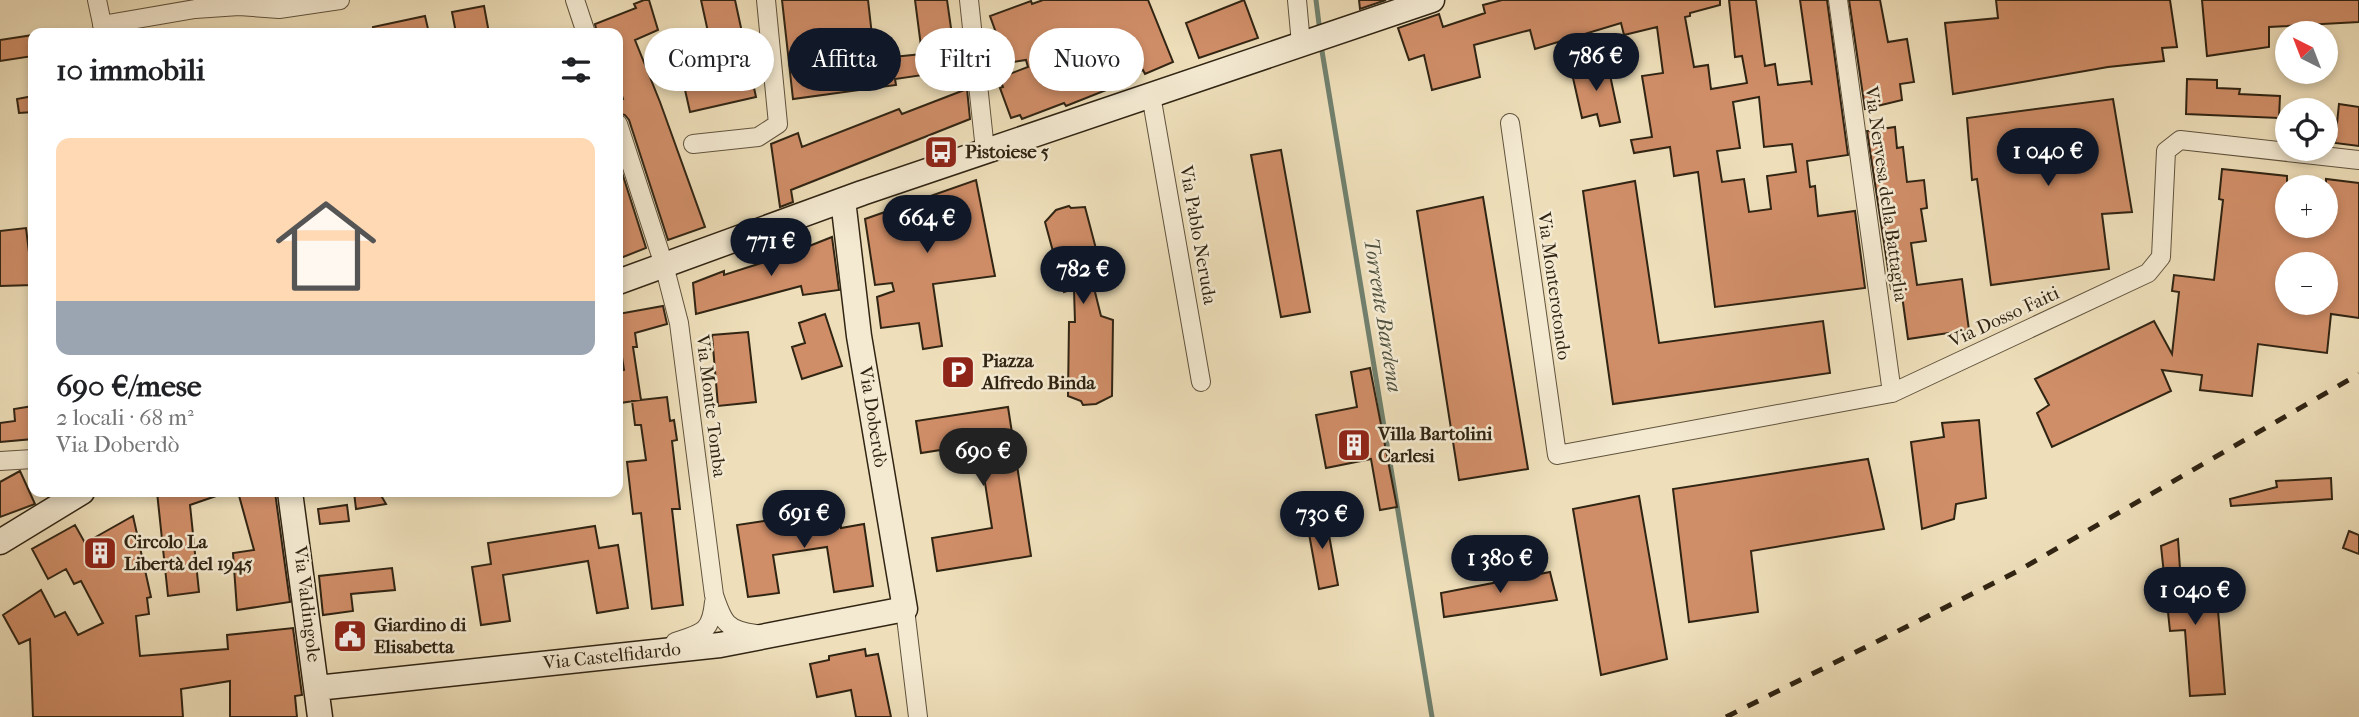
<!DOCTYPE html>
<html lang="it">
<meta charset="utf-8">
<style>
:root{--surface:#fff;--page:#f6f6f6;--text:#202124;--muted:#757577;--line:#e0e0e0;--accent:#111827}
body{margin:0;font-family:"IM FELL French Canon",serif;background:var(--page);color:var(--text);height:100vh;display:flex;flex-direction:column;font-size:26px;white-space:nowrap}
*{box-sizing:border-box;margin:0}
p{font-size:23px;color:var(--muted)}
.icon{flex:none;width:38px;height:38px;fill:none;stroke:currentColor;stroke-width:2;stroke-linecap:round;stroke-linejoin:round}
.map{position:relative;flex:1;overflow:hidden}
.panel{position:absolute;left:28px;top:28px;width:595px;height:469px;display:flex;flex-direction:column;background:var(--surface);border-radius:14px;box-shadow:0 4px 10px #0003}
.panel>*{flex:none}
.guide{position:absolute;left:644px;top:28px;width:665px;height:63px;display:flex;gap:14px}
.needle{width:46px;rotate:318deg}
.fabs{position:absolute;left:2275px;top:21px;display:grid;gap:14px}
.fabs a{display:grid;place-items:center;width:63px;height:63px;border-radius:50%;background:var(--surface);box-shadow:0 4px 10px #0003;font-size:35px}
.price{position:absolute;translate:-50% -60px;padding:0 16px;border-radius:24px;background:var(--accent);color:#fff;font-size:23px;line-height:46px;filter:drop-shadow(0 2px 4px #0008)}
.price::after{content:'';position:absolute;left:50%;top:42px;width:21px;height:16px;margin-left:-10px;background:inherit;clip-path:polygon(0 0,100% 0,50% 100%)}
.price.current{background:#222;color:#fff}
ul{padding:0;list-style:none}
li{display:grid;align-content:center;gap:14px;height:371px;padding:0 28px}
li+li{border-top:2px solid var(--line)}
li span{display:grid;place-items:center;height:217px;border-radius:14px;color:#555}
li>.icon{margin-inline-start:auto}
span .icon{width:126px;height:126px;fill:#fffc;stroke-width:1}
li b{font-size:30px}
h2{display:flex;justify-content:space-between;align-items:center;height:84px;padding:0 28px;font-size:30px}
.pill{padding:0 24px;border-radius:32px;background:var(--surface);box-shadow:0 4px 10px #0003;font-size:24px;line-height:63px}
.pill.current{background:var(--accent);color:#fff}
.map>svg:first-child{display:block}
</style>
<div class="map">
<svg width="2359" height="717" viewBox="0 0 2359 717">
<rect width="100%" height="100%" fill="#eedfba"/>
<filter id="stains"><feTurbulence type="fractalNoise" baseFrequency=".00286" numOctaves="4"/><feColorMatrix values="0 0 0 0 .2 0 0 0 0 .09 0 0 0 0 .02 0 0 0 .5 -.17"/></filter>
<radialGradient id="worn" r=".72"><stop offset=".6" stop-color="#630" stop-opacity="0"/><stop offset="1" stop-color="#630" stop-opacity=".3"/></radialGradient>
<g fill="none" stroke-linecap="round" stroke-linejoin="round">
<path stroke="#70806e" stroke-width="5" d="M1316,0L1320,32
M1321,45L1432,717"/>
</g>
<path fill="#d08e68" stroke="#302413" stroke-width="2" fill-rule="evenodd" d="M644,0H649L658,30L635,40L660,102L705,227L668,240L629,120L625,115L618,113V100L623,99L618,83V33H597L595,24L636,8L634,4Z
M701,0H735L756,97L690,112L683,81L717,73Z
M782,0H868L874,53L892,51L893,57L922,54L915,0H947L957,70L895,79L896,85L793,99Z
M1043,0H1148L1173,62L1145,74L1143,70L1117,80L1119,85L1066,106L1064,103L1022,119L1020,115L1011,118L1000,88L1003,87L999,78L1028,67L1026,60L1007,63L990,16L1031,1L1032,4Z
M1244,0L1258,38L1199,58L1186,23Z
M1359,0H1386L1360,9Z
M1502,0H1720V5L1690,13V16L1685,17L1694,67L1708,65L1711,89L1747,83L1742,56L1735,57L1729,0H1756L1765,66L1775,64L1778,85L1811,81L1812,85L1800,0H1827L1848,155L1807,161L1810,187L1815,186L1818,216L1855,211L1865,288L1715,307L1698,172L1674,176L1670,147L1634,153L1631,140L1652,137L1642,76L1663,73L1657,27L1624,35L1621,23L1535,49L1530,30L1474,45L1480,77L1432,90L1424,55L1409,60L1398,28L1439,14L1443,27L1485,13L1483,5ZM1759,97L1764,147L1792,144L1796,172L1767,176L1771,209L1749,212L1744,179L1722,182L1717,151L1740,148L1733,102Z
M1849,0H1880L1888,42L1907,39L1914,82L1900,84L1902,100L1865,109Z
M1996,0H2170L2177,47L2162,48L2164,61L2108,67L1953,94L1945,23L1998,18Z
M2202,0H2359V22L2269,27V47L2207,56Z
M484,6L489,33H456L452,12Z
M425,16L429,33H373V27Z
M33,35V56L0,61V40Z
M1607,61L1620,122L1600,126L1597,114L1582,118L1571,69Z
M2187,79L2217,80V88L2240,89L2239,94L2280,96L2279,118L2186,114Z
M967,89L970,119L791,190L793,202L780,207L771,144L798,133L802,147L899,109L902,114Z
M33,96V112L19,113L17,99Z
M2113,99L2132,212L2102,214L2109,269L1991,285L1977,179L1972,180L1967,118Z
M2339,104L2359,107V146L2335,143Z
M1895,127L1897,148L1903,147L1907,182L1924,180L1927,208L1921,209L1926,241L1911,243L1917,285L1962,279L1969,330L1908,339L1901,288L1891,289L1867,131Z
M1281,150L1310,312L1281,317L1251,155Z
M618,160L646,248L618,259Z
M2222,169L2287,176V226L2326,228V179L2359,183V318L2331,314L2327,353L2258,344L2252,396L2200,390L2202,375L2162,370L2171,391L2052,447L2037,413L2049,405L2035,379L2154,321L2172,354L2179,292L2172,291L2174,275L2214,280L2223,200L2219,199ZM2287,264H2326V303H2287Z
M976,180L995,276L933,284L942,346L923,349L919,323L881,328L877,297L894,291L892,283L875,285L865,219Z
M1635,181L1659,343L1823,321L1830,373L1613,404L1583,191Z
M1483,197L1528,469L1459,480L1417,211Z
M1069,206L1071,208L1085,207L1105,283L1095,292L1101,316L1113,320L1112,396L1096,404L1083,405L1081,401L1068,396L1069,322H1075L1074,289L1064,292L1045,222L1056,210Z
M26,228L33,285L0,286V231Z
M832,237L839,290L803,295L801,286L696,314L693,283L724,271V275L789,254Z
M663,306L667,324L635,333L637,347H633L641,400L620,403L618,371L624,370L618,332V314Z
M825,314L842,366L802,379L792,347L805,343L799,323Z
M748,332L756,402L718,406L712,335Z
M1370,368L1397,507L1380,510L1371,459L1326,468L1316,415L1357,407L1351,372Z
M667,397L670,421L674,420L677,440L672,441L680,509H672L683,605L652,609L641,513L633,514L627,462L646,460L641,425H635L632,401Z
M33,406V439L0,442V423L15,421L14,409Z
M1008,407L1031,556L937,571L932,538L992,528L979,444L921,453L916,421Z
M1979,420L1986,498L1956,504L1954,519L1922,529L1911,442L1944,437L1942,423Z
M1868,459L1884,529L1751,551L1758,612L1689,622L1673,489Z
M20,471L35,504L0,517V482Z
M2331,478L2332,499L2231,506L2230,499L2277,487L2276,481Z
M157,492H222V494L190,505L199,592L168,596Z
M238,492H275L290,602L237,610L233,553L254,550Z
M354,492H379L386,504L356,509Z
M1639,496L1667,659L1601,675L1573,509Z
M347,505L349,521L320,524L318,509Z
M839,510L841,528L864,524L873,586L834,592L827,547L773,555L779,593L748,597L737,525Z
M1325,513L1338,585L1319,589L1306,517Z
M133,516L151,597L147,598L149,614L136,616L140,656L228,649L227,635L293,628L302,695L295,696L297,717H230V681L181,689L183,717H33L30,639L19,644L3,615L41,590L55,617L65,612L78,635L103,623L81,581L74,584L66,569L48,579L32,549L75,525L85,543Z
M595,526L599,548L618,545L628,608L597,613L588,561L503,575L510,621L481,625L472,567L491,564L488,543Z
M2349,531L2359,535V554L2343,548Z
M2178,539L2181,584L2217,599L2225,694L2190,696L2185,630L2170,631L2161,546Z
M392,568L395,590L351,594L353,611L323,615L319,576Z
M1550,572L1557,600L1444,617L1441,593Z
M865,649L866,656L878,654L891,717H856L851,690L817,697L810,664L829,660V656Z"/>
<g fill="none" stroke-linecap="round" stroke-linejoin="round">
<g stroke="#60533d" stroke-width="20">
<path id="street" d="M97,0L104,33
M575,0L586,33
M969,0L985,150
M1297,0L1301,44
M1838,0L1892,393
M102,25L195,9L239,6L279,9L340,0
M1151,95L1201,382
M1510,123L1557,455L1892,393L2148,273L2161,257L2166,151L2180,140L2359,160
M618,124L664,265L679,323L714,595C723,622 726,630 756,634
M693,144L758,137L778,124L766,0
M0,461L33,459
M905,609L918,717
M675,642C702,633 711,633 714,602"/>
</g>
<g stroke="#302413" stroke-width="27">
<path id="secondary" d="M618,282L862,193L1432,0
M290,492L320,717
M0,542L82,492
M317,688L720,645L905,609L859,336L843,200"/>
</g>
<use href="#street" stroke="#f4ead2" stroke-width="18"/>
<use href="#secondary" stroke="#f4ead2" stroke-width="24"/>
<path stroke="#302413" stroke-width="5" stroke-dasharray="12 12" stroke-linecap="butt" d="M1726,717L2016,572L2359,374"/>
</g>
<defs>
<g id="bus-square" transform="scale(1.75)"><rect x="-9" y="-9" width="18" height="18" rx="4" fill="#8f2418" stroke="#f4ead2"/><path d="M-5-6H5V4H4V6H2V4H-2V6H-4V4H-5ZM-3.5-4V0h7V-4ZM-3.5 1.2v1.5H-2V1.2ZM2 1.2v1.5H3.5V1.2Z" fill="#fff"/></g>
<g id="parking-square" transform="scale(1.75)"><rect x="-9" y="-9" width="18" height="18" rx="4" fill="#8f2418" stroke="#f4ead2"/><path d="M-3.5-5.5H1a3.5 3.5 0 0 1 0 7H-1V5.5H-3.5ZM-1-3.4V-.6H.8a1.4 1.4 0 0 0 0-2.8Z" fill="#fff"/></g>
<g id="building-square" transform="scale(1.75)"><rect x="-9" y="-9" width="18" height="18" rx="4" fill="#8f2418" stroke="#f4ead2"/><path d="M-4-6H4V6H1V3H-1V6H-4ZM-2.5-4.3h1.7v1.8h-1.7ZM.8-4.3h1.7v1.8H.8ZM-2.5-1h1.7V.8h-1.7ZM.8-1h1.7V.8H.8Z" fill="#fff"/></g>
<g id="civic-square" transform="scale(1.75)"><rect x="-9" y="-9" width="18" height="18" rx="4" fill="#8f2418" stroke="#f4ead2"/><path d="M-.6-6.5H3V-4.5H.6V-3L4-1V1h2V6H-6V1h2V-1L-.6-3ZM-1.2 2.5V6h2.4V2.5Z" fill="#fff"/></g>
</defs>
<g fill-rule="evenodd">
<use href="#bus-square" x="941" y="152"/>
<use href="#parking-square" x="958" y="372"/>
<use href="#building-square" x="1354" y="445"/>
<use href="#building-square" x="100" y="553"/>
<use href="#civic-square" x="350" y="636"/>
</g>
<g text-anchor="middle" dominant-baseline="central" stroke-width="5" stroke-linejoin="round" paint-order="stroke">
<g font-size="19" font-weight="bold" fill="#302413" stroke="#f4ead2" text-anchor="start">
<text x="965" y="152">Pistoiese 5</text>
<text x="982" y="361">Piazza<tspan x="982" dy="22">Alfredo Binda</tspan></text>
<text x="1378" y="434">Villa Bartolini<tspan x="1378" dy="22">Carlesi</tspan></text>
<text x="124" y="542">Circolo La<tspan x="124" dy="22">Libertà del 1945</tspan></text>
<text x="374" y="625">Giardino di<tspan x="374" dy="22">Elisabetta</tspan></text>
</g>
<g font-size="19" fill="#302413" stroke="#f4ead2">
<text transform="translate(1886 194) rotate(82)">Via Nervesa della Battaglia</text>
<text transform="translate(1198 235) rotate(80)">Via Pablo Neruda</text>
<text transform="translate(1554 286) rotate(82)">Via Monterotondo</text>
<text transform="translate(2004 317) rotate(-25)">Via Dosso Faiti</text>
<text transform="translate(711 406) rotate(83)">Via Monte Tomba</text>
<text transform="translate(873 417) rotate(81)">Via Doberdò</text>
<text transform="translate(307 604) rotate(83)">Via Valdingole</text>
<text transform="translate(612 656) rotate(-6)">Via Castelfidardo</text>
</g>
<g font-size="21" font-style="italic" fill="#505240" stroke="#f4ead2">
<text transform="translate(1383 315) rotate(81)">Torrente Bardena</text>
</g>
</g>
<rect width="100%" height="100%" filter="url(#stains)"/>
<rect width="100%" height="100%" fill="url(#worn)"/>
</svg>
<div class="fabs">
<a><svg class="needle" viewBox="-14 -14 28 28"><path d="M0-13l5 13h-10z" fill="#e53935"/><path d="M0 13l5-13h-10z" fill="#757577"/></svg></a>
<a><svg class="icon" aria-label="locate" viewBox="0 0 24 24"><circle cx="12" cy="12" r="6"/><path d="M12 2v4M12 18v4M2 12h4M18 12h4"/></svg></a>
<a>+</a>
<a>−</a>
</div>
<b class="price" style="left:1596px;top:93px">786 €</b>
<b class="price" style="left:2048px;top:188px">1 040 €</b>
<b class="price" style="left:927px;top:255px">664 €</b>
<b class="price" style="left:771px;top:278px">771 €</b>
<b class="price" style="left:1083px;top:306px">782 €</b>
<b class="price current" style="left:983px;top:488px">690 €</b>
<b class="price" style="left:804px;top:550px">691 €</b>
<b class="price" style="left:1322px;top:551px">730 €</b>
<b class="price" style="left:1500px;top:595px">1 380 €</b>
<b class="price" style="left:2195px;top:627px">1 040 €</b>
<div class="guide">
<a class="pill">Compra</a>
<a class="pill current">Affitta</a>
<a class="pill">Filtri</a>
<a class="pill">Nuovo</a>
</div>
<section class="panel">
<h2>10 immobili<svg class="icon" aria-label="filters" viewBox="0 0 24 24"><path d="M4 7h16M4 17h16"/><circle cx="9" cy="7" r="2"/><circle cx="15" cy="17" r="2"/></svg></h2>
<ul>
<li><span style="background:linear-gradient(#ffd9b3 75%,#9aa5b1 0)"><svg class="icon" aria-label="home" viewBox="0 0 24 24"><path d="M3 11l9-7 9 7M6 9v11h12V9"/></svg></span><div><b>690 €/mese</b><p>2 locali · 68 m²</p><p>Via Doberdò</p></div></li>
</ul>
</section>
</div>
